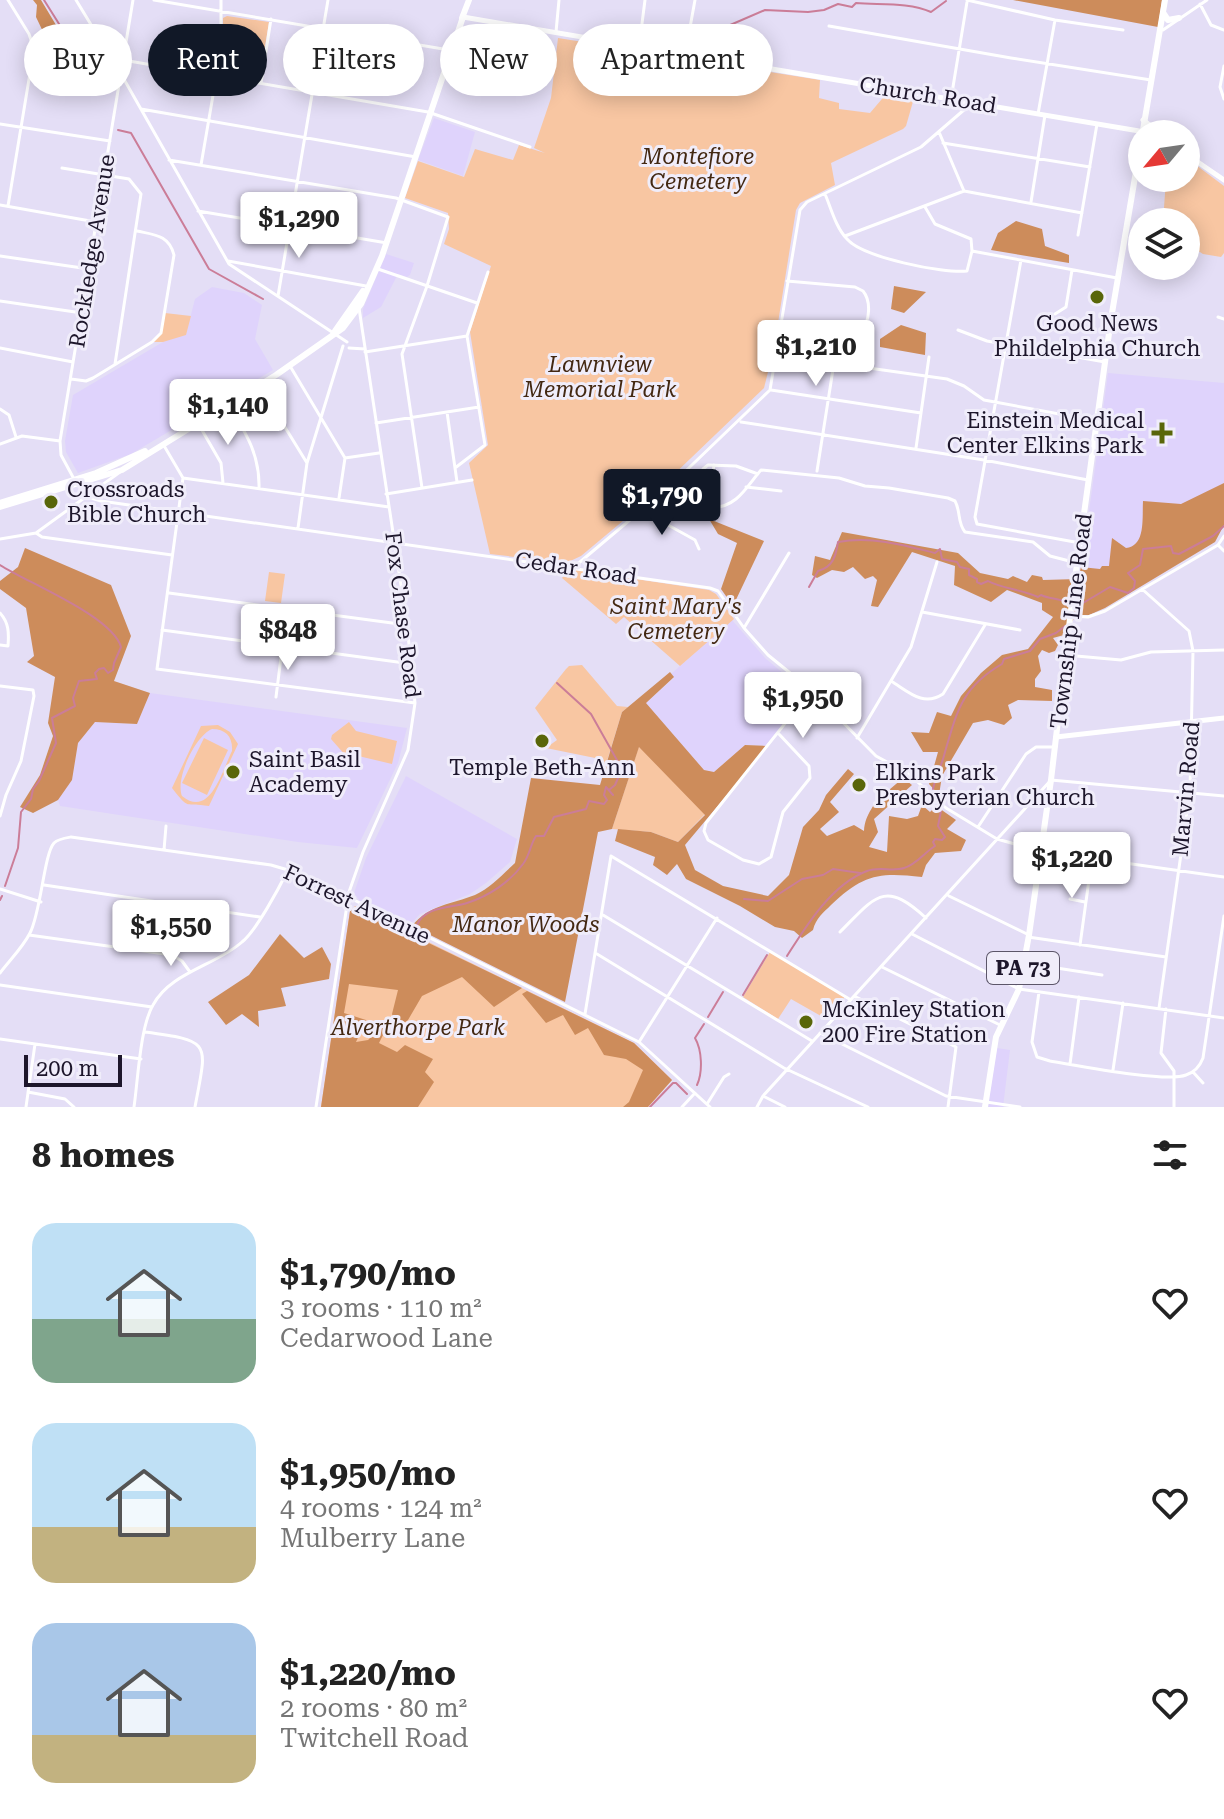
<!DOCTYPE html>
<meta charset="utf-8">
<style>
:root{--surface:#fff;--page:#f2f2f2;--text:#222;--muted:#767676;--accent:#111827}
body{margin:0;font-family:"Roboto Serif",serif;background:var(--page);color:var(--text);height:100vh;display:flex;flex-direction:column;font-size:30px;white-space:nowrap}
*{box-sizing:border-box;margin:0}
p{font-size:26px;color:var(--muted)}
.icon{flex:none;width:44px;height:44px;fill:none;stroke:currentColor;stroke-width:2;stroke-linecap:round;stroke-linejoin:round}
.map{position:relative;height:1107px;overflow:hidden}
.sheet{display:flex;flex-direction:column;background:var(--surface);flex:1}
.sheet>*{flex:none}
.banner{position:absolute;left:24px;top:24px;width:800px;height:72px;display:flex;gap:16px}
.needle{width:52px;rotate:241deg}
.fabs{position:absolute;left:1128px;top:120px;display:grid;gap:16px}
.fabs a{display:grid;place-items:center;width:72px;height:72px;border-radius:50%;background:var(--surface);box-shadow:0 4px 20px #0003;font-size:40px}
.scale{position:absolute;left:24px;bottom:20px;width:98px;box-sizing:border-box;padding-left:8px;border:4px solid #1d162b;border-top:0;font-size:22px;line-height:28px;white-space:nowrap;color:#1d162b;-webkit-text-stroke:6px #f0edfa;paint-order:stroke}
.price{position:absolute;translate:-50% -68px;padding:0 18px;border-radius:8px;background:#fff;color:#222;font-size:26px;line-height:52px;filter:drop-shadow(0 2px 4px #0008)}
.price::after{content:'';position:absolute;left:50%;top:48px;width:24px;height:18px;margin-left:-12px;background:inherit;clip-path:polygon(0 0,100% 0,50% 100%)}
.price.current{background:var(--accent);color:#fff}
ul{padding:0;list-style:none}
li{display:flex;align-items:center;gap:24px;height:200px;padding:0 32px}
li span{display:grid;place-items:center;flex:none;width:224px;height:160px;border-radius:24px;color:#555}
li>.icon{margin-inline-start:auto}
span .icon{width:96px;height:96px;fill:#fffc;stroke-width:1}
li b{font-size:34px}
h2{display:flex;justify-content:space-between;align-items:center;height:96px;padding:0 32px;font-size:34px}
.tag{padding:0 28px;border-radius:36px;background:var(--surface);box-shadow:0 4px 20px #0003;font-size:28px;line-height:72px}
.tag.current{background:var(--accent);color:#fff}
.map>svg:first-child{display:block}
</style>
<div class="map">
<svg width="1224" height="1107" viewBox="0 0 1224 1107">
<rect width="100%" height="100%" fill="#e4def6"/>
<path fill="#dfd3fc" d="M434,118L475,132L463,176L418,160Z
M386,254L414,263L410,275L407,277L398,274L381,307L363,318V309Z
M212,287L244,293L262,305L255,339L273,370L131,454L78,473L66,452L65,441L73,395L163,342L186,334L195,299Z
M1108,373L1224,383V484L1105,571L1080,577Z
M732,620L765,658L808,694L768,746L745,745L714,772L704,770L646,703L674,678L671,674Z
M150,693L407,728L398,763L357,848L298,842L60,806L58,800L72,780L78,743L95,722L137,724Z
M406,776L517,839L510,862L486,883L470,894L420,914L410,925L359,900L354,893L366,858Z
M997,1048L1010,1050L1003,1107H988Z"/>
<path fill="#f8c6a2" fill-rule="evenodd" d="M227,16L269,22L264,53L223,46V18Z
M558,38L820,80L819,98L839,103V109L870,113L887,93L914,98L906,126L903,129L831,163L835,185L800,203L796,210L774,348L764,388L642,505L581,556L566,563L490,554L469,463L488,445L470,332L491,266L444,244L449,229L448,213L405,198L418,161L464,177L475,149L513,160L519,145L545,153L534,148L551,98Z
M380,41L401,44L395,82L374,79Z
M1188,159L1224,186V253L1221,257L1203,254L1186,243V222H1163L1166,179L1186,178Z
M165,313L191,316L186,335L163,342H152L161,333Z
M569,569L709,590L716,594L734,619L680,666L624,617L616,624L562,578Z
M269,572L285,574L281,603L265,601Z
M582,665L617,706L628,707L622,712L603,774L600,759L546,748L557,740L535,708L566,669L569,666Z
M349,722L356,731L397,741L392,764L350,754L346,756L331,739L332,735Z
M218,725L230,732L238,744L209,806C184,802 190,811 172,788L201,726ZM212,729C226,729 233,737 232,751C222,771 210,819 182,796C175,779 195,736 212,729Z
M204,738L228,750L207,795L182,783Z
M639,746L705,814L678,842L651,832L612,829Z
M355,906L634,1043L672,1080L648,1107H321L350,911Z
M770,952L844,997V1002L828,1020L791,999L778,1019L743,997Z"/>
<path fill="#cd8c5b" d="M33,0H41L62,35L66,59L58,63L36,17L37,5Z
M1013,0H1162L1158,27Z
M1016,221L1042,229L1045,246L1069,255V263L991,250L998,233Z
M894,286L926,292L904,313L891,309Z
M901,325L926,333L925,355L880,347V339Z
M1224,483V525L1215,542L1105,608L1089,615H1076L1064,635L1053,638L1058,645L1055,651L1049,653L1042,650L1038,656L1041,671L1035,679V687L1052,690V701L1018,700L1008,705L1012,718L1004,725L988,720L973,723L942,776L939,795L929,784L938,752H923L911,732L929,733L937,712L951,716L961,696L981,673L1002,655L1028,649L1053,617L1042,610V603L1007,590L991,602L954,585L955,566L912,552L878,607L871,606L877,580L873,576L865,579L853,567L844,572L832,570L817,578L812,575L815,556L830,560L842,532L958,553L980,573L1008,579L1013,576L1027,582L1032,575L1042,577L1043,580L1078,579L1081,567L1100,569L1102,566H1109L1112,538L1126,548C1146,546 1142,518 1143,501L1181,504Z
M709,519L764,541L733,606L721,589L737,543L718,534Z
M25,548L111,585L131,636L114,681L150,693L137,724L95,722L78,743L72,780L58,800L33,813L20,807L40,775L53,736L48,723L55,677L27,662L34,656L26,608L0,589V581L18,567Z
M670,672L674,677L646,703L704,770L714,772L745,745L768,746L685,845L695,870L723,886L768,896L789,875L803,827L819,810L826,795L848,769L854,774L830,802L839,812L820,829L827,836L854,825L864,831C865,813 876,805 883,788L889,790L903,778L912,785L874,819L878,832L869,847L887,852L889,816L907,819L918,816L922,805L930,812L936,806L956,820L947,829L966,840L961,851L935,853L926,865L922,877C880,872 863,874 831,905C823,913 816,918 813,930L802,938L794,931L775,927L740,906L686,879L677,864L667,875L653,865L655,857L615,841L618,829L651,832L678,842L705,815L639,747L612,829L598,832L565,1002L412,926C429,905 452,904 475,895C490,888 503,874 515,863L531,778L600,785L622,712Z
M356,908L522,988L494,1007L462,977L422,996L408,1020L401,1025L395,1023L392,1014L398,990L349,984L344,1013L366,1020L356,1042L368,1040L383,1025L387,1027L379,1043L397,1052L405,1045L433,1059L425,1072L434,1082L418,1107H321L350,911Z
M280,934L304,958L322,947L331,964L329,979L281,988L286,1006L258,1011L259,1027L242,1014L226,1025L208,1002L249,975Z
M527,991L634,1043L672,1080L648,1107H623L629,1102L643,1070L626,1059L604,1055L588,1028L575,1035L563,1015L546,1023L522,994Z"/>
<g fill="none" stroke-linecap="round" stroke-linejoin="round">
<path stroke="#cb7d98" stroke-width="2" d="M44,0L66,35L69,46L68,78
M691,40L692,37L707,35L765,10L808,12L824,10L838,4L852,7L856,3C880,5 909,2 931,12L946,1
M118,130L131,133L209,269L263,299
M0,565C28,583 112,616 121,647L114,663L113,670L108,673L104,668L99,669L95,673L97,679L79,681L73,698L75,706L52,718L56,743L39,781L33,789L31,799L21,812L18,848L5,886
M809,587L818,571C833,567 836,556 838,542C872,536 904,545 935,553L940,549L942,559L957,562L960,567L969,569V575L977,579V582L981,584L988,581C1000,588 1023,590 1038,597L1041,595C1049,599 1057,598 1066,602
M1079,614L1083,603L1110,587L1128,593L1134,588L1135,581L1128,573L1140,565L1143,549L1171,546L1173,553L1179,554L1213,536L1224,526
M557,683L591,714L622,769L615,785L609,790
M933,789C936,775 942,765 945,752C957,711 962,687 1002,664L1004,659L1030,651L1040,639L1056,633L1065,626
M744,899L768,901L802,879L823,875L833,869L860,873
M0,900L2,896
M417,925C425,906 451,908 467,903C489,896 510,882 523,864C530,855 530,845 536,836H544L554,817L586,809L589,801L604,804L607,800L604,795L606,787L613,795
M787,956C806,926 832,884 867,871C880,866 892,872 904,868C916,865 925,852 935,846L933,842L935,839L942,840L945,837L938,826L941,811
M743,995L767,955
M708,1017L723,992
M697,1085C703,1072 702,1050 695,1038L704,1024
M650,1107L673,1083H676L687,1094"/>
<path stroke="#fff" stroke-width="3" d="M8,0L29,34L34,49L8,206
M76,0L121,74L229,264L347,342
M154,0L449,50L494,65
M967,0L1055,20L1123,30
M1200,4L1211,25L1224,30
M829,26L1011,58L1151,80
M1163,30L1207,0
M556,32L559,0
M639,47L645,0
M685,55L695,0
M1224,66L1220,87L1224,99
M491,76L497,53
M57,82C84,87 99,60 123,60L428,112L530,147
M261,83L271,19
M951,99L967,2
M141,109L416,157
M1038,114L1055,20
M0,124L110,141
M939,132L964,191
M943,143L1090,167
M169,160L396,198L448,217L427,286L402,354L422,488
M201,165L221,49V0
M62,168L129,179L141,194L115,364
M825,194C831,208 836,228 847,239C862,257 943,274 967,271L972,251L971,239L935,224L925,207
M1031,202L1045,115
M0,205L96,222
M198,211L387,243
M1078,235L1097,124
M845,236L964,191L1082,213
M972,251L1117,278
M0,256L89,269
M1021,260L975,517L977,524L1080,543
M228,261L366,286
M378,269L477,303
M787,281L855,287L863,291C872,302 869,321 862,332
M278,296L328,0
M0,301L82,313
M1055,314L1066,307L1072,270
M1218,317L1224,319
M958,330L987,341L1105,362
M0,348L73,362
M349,348L365,349
M365,352L467,336
M776,355L947,379L964,386L984,400L1097,421
M290,366L345,458L339,498
M71,379L86,381L93,378L152,342L161,333L174,255C169,235 155,235 137,231
M259,385L307,463
M771,390L921,413
M228,403C245,432 260,454 259,488
M0,409L9,415L16,437
M447,412L457,482
M741,422L984,460L1088,480
M376,423L479,407
M199,425L221,463L223,483
M0,444L22,436L60,441
M163,444L183,478L157,669L415,703
M916,448L929,357
M345,458L379,453
M714,465L711,486L701,485L703,469L708,465L736,466L758,474
M455,468L485,445L467,336L488,272
M817,471L837,344
M183,478L389,507
M74,479L61,455L60,441L133,0
M79,485L91,498L101,501L710,588L718,591L744,628L768,655L811,690L876,756L909,774L946,808L997,839L1040,851L1224,877
M746,487L781,491
M668,488C684,506 715,516 736,499C745,492 753,479 761,470L839,478L865,486L889,488L948,498L955,501C961,512 957,522 965,532L1033,542L1050,556L1077,563
M386,494L472,480
M641,510L695,540L699,549
M298,528L307,463L343,346
M36,533L42,537L172,555
M0,539L36,533L120,472
M1218,545L1224,551
M574,567L668,488L770,390L800,210L807,202L921,147L972,103
M1142,589L1189,631L1193,651L1190,791L1159,1008
M169,593L407,625
M922,612L1020,630
M0,613C9,623 9,633 8,646L0,645
M1072,616L1088,617L1105,611L1218,545L1224,536
M744,628L789,553
M162,630L412,664
M1065,655L1121,660L1151,652L1224,650
M891,681C909,692 923,707 943,694L985,625
M0,686L33,690L34,696L21,761L6,795L0,816
M276,697L287,610
M778,733L809,766L810,778L783,812L771,857L759,864L743,860L708,840L704,831L706,823L810,692
M857,738L911,647L937,562
M978,827L1026,754L1036,747H1056
M164,850L166,826
M44,885L260,917
M0,889L41,902
M949,896L1029,935
M1070,899L1085,902
M603,915L812,1041
M840,932C875,897 884,879 926,918
M912,934L1019,989L1224,1018
M29,935L172,955L182,961L190,972
M1028,937L1166,957
M1080,945L1092,858
M597,954L784,1068L868,1107
M1024,963L1102,975
M882,967L1000,1025
M0,973C10,960 23,947 30,933C41,912 44,854 54,843C58,839 65,838 71,837L271,865L288,870L348,897L639,1042L710,1107
M0,985L152,1007
M1039,992L1032,1042L1037,1057L1050,1061C1075,1065 1166,1083 1186,1075C1195,1072 1200,1066 1203,1058L1224,916
M854,996L956,1047L948,1107
M1166,1009L1161,1053L1174,1071V1107
M585,1014L611,856L851,1000
M145,1032C213,1041 207,1042 195,1107
M820,1033L946,1096L1020,1107
M0,1039L141,1059
M639,1042L717,918
M1070,1064L1079,997
M1113,1070L1123,1003
M1193,1072L1203,1083
M28,1092L65,1099L74,1107
M763,1096L785,1107
M707,1104L724,1077L729,1074
M26,1107L35,1044
M134,1107C138,1080 140,1027 153,1005C171,972 215,966 242,942C256,931 279,888 288,870
M316,1107L349,892L363,852L408,750L415,703L407,625L359,308
M682,1107L695,1093
M757,1107L763,1096L1051,780L1224,796"/>
<path stroke="#fff" stroke-width="5" d="M463,17L1157,134
M1143,120L1160,133
M1186,154L1224,180
M1056,737L1224,718"/>
<path stroke="#fff" stroke-width="6" d="M1164,14L1168,20L1179,18
M462,18L469,0
M335,331L363,291
M0,503L96,473L145,451
M0,507L122,470L276,375L343,328L361,304L382,256L463,17
M985,1107L996,1037L1019,989L1029,935L1051,780L1073,593L1111,319L1165,0"/>
</g>
<g fill="#596609" stroke="#f0edfa" stroke-width="3">
<circle cx="1097" cy="297" r="8"/>
<path d="M1158 421h8v8h8v8h-8v8h-8v-8h-8v-8h8z"/>
<circle cx="51" cy="502" r="8"/>
<circle cx="542" cy="741" r="8"/>
<circle cx="233" cy="772" r="8"/>
<circle cx="859" cy="785" r="8"/>
<circle cx="806" cy="1022" r="8"/>
</g>
<g text-anchor="middle" dominant-baseline="central" stroke-width="6" stroke-linejoin="round" paint-order="stroke">
<rect fill="#f0edfa" stroke="#5c5669" stroke-width="2" x="987" y="952" width="72" height="32" rx="6"/>
<g font-size="20" font-weight="bold" fill="#1d162b">
<text x="1023" y="968">PA 73</text>
</g>
<g font-size="22" fill="#1d162b" stroke="#f0edfa">
<text transform="translate(928 95) rotate(9)">Church Road</text>
<text transform="translate(92 251) rotate(-81)">Rockledge Avenue</text>
<text transform="translate(576 568) rotate(8)">Cedar Road</text>
<text transform="translate(403 615) rotate(83)">Fox Chase Road</text>
<text transform="translate(1071 621) rotate(-83)">Township Line Road</text>
<text transform="translate(1186 789) rotate(-85)">Marvin Road</text>
<text transform="translate(357 904) rotate(25)">Forrest Avenue</text>
</g>
<g font-size="22" font-style="italic" fill="#432812" stroke="#f0edfa">
<text x="698" y="156">Montefiore<tspan x="698" dy="25">Cemetery</tspan></text>
<text x="600" y="364">Lawnview<tspan x="600" dy="25">Memorial Park</tspan></text>
<text x="676" y="606">Saint Mary's<tspan x="676" dy="25">Cemetery</tspan></text>
<text x="526" y="924">Manor Woods</text>
<text x="418" y="1027">Alverthorpe Park</text>
</g>
<g font-size="22" fill="#1d162b" stroke="#f0edfa" text-anchor="start">
<text x="1097" y="323" text-anchor="middle">Good News<tspan x="1097" dy="25">Phildelphia Church</tspan></text>
<text x="1144" y="420" text-anchor="end">Einstein Medical<tspan x="1144" dy="25">Center Elkins Park</tspan></text>
<text x="67" y="489">Crossroads<tspan x="67" dy="25">Bible Church</tspan></text>
<text x="249" y="759">Saint Basil<tspan x="249" dy="25">Academy</tspan></text>
<text x="542" y="767" text-anchor="middle">Temple Beth-Ann</text>
<text x="875" y="772">Elkins Park<tspan x="875" dy="25">Presbyterian Church</tspan></text>
<text x="822" y="1009">McKinley Station<tspan x="822" dy="25">200 Fire Station</tspan></text>
</g>
</g>
</svg>
<div class="fabs">
<a><svg class="needle" viewBox="-14 -14 28 28"><path d="M0-13l5 13h-10z" fill="#e53935"/><path d="M0 13l5-13h-10z" fill="#767676"/></svg></a>
<a><svg class="icon" aria-label="layers" viewBox="0 0 24 24"><path d="M12 4l9 5-9 5-9-5zM3 14l9 5 9-5"/></svg></a>
</div>
<div class="scale">200 m</div>
<b class="price" style="left:299px;top:260px">$1,290</b>
<b class="price" style="left:816px;top:388px">$1,210</b>
<b class="price" style="left:228px;top:447px">$1,140</b>
<b class="price current" style="left:662px;top:537px">$1,790</b>
<b class="price" style="left:288px;top:672px">$848</b>
<b class="price" style="left:803px;top:740px">$1,950</b>
<b class="price" style="left:1072px;top:900px">$1,220</b>
<b class="price" style="left:171px;top:968px">$1,550</b>
<div class="banner">
<a class="tag">Buy</a>
<a class="tag current">Rent</a>
<a class="tag">Filters</a>
<a class="tag">New</a>
<a class="tag">Apartment</a>
</div>
</div>
<section class="sheet">
<h2>8 homes<svg class="icon" aria-label="filters" viewBox="0 0 24 24"><path d="M4 7h16M4 17h16"/><circle cx="9" cy="7" r="2"/><circle cx="15" cy="17" r="2"/></svg></h2>
<ul>
<li><span style="background:linear-gradient(#bfe0f5 60%,#7fa58c 0)"><svg class="icon" aria-label="home" viewBox="0 0 24 24"><path d="M3 11l9-7 9 7M6 9v11h12V9"/></svg></span><div><b>$1,790/mo</b><p>3 rooms · 110 m²</p><p>Cedarwood Lane</p></div><svg class="icon" aria-label="heart" viewBox="0 0 24 24"><path d="M12 20l-8-8c-3-5 5-10 8-4 3-6 11-1 8 4z"/></svg></li>
<li><span style="background:linear-gradient(#bfe0f5 65%,#c2b280 0)"><svg class="icon" aria-label="home" viewBox="0 0 24 24"><path d="M3 11l9-7 9 7M6 9v11h12V9"/></svg></span><div><b>$1,950/mo</b><p>4 rooms · 124 m²</p><p>Mulberry Lane</p></div><svg class="icon" aria-label="heart" viewBox="0 0 24 24"><path d="M12 20l-8-8c-3-5 5-10 8-4 3-6 11-1 8 4z"/></svg></li>
<li><span style="background:linear-gradient(#a9c7e8 70%,#c2b280 0)"><svg class="icon" aria-label="home" viewBox="0 0 24 24"><path d="M3 11l9-7 9 7M6 9v11h12V9"/></svg></span><div><b>$1,220/mo</b><p>2 rooms · 80 m²</p><p>Twitchell Road</p></div><svg class="icon" aria-label="heart" viewBox="0 0 24 24"><path d="M12 20l-8-8c-3-5 5-10 8-4 3-6 11-1 8 4z"/></svg></li>
</ul>
</section>
